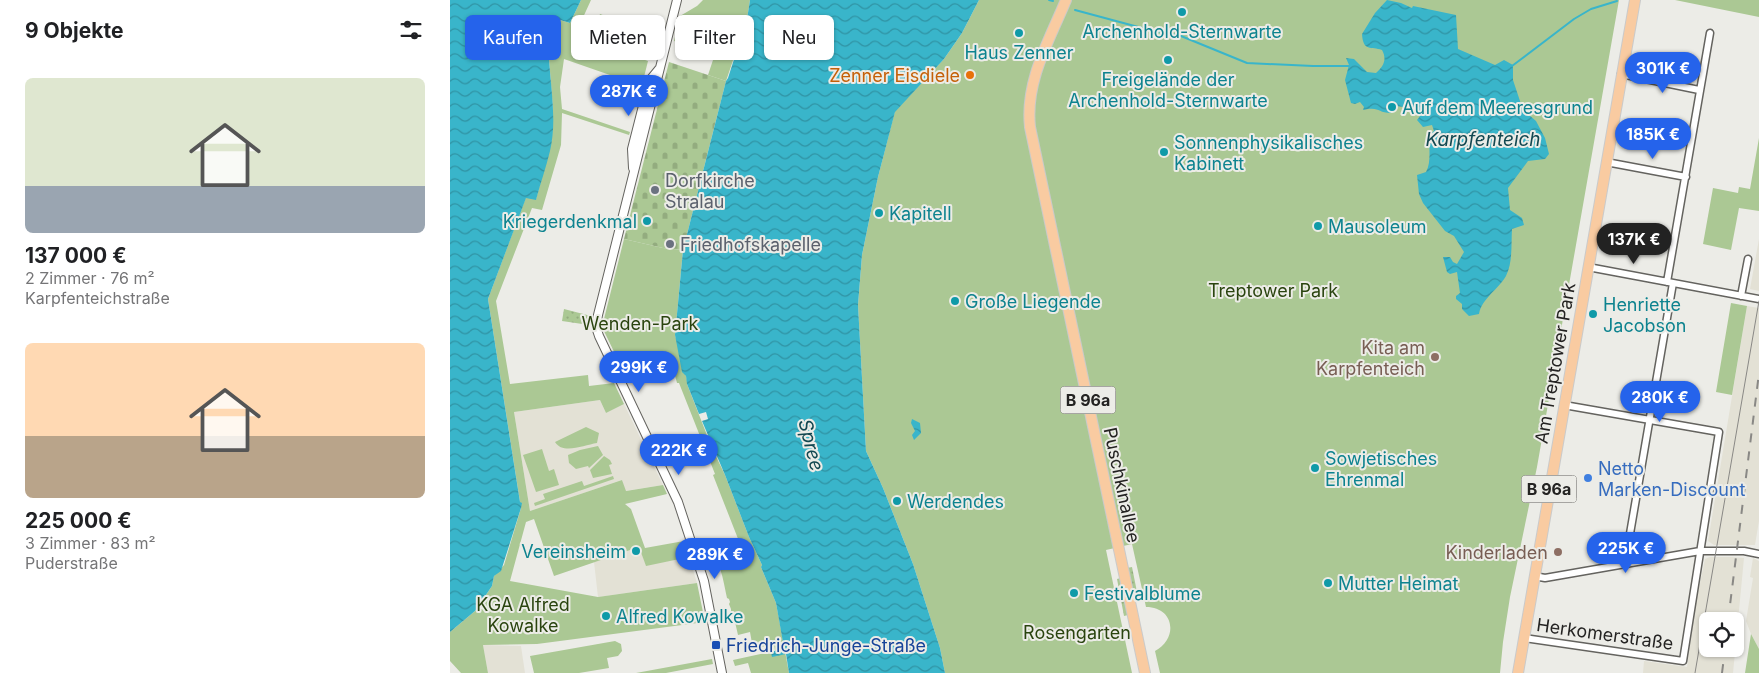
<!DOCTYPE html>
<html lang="de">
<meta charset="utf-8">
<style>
:root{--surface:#fff;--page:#f2f2f2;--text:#202124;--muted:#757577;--accent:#2563eb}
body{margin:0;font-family:Inter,sans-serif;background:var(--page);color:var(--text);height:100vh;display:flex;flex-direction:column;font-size:19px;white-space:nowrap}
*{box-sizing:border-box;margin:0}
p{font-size:16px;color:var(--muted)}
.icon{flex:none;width:28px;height:28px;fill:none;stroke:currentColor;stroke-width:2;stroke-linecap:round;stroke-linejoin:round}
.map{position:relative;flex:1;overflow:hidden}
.panel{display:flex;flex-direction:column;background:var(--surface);width:450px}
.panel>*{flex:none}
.guide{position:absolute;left:15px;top:15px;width:475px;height:45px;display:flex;gap:10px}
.fabs{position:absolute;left:1249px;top:612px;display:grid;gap:10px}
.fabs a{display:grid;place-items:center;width:45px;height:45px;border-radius:8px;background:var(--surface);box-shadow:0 1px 4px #0004;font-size:25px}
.price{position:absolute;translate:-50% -42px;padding:0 11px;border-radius:18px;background:var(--accent);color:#fff;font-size:16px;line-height:32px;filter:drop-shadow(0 1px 2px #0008)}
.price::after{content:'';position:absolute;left:50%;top:30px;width:15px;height:11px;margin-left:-8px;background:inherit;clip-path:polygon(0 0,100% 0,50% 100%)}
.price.current{background:#222;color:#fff}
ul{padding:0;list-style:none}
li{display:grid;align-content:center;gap:10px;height:265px;padding:0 25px}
li span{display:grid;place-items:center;height:155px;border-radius:8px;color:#555}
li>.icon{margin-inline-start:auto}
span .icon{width:90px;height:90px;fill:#fffc;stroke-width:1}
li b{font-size:21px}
h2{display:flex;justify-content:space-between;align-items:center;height:60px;padding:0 25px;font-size:21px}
.tag{padding:0 18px;border-radius:8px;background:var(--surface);box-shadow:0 1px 4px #0004;font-size:18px;line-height:45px}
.tag.current{background:var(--accent);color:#fff}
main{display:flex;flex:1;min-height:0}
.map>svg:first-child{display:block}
</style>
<main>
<section class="panel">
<h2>9 Objekte<svg class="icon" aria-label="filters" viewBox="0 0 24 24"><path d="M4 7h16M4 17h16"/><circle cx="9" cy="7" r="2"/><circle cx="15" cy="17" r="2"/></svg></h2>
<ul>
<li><span style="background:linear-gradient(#dfe7d0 70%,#9aa5b1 0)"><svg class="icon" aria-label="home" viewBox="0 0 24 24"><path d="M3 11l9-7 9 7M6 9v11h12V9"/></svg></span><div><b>137 000 €</b><p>2 Zimmer · 76 m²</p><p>Karpfenteichstraße</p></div></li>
<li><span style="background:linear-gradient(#ffd9b3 60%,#b9a48a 0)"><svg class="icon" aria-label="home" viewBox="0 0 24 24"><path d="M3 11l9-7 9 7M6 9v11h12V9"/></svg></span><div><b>225 000 €</b><p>3 Zimmer · 83 m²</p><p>Puderstraße</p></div></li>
</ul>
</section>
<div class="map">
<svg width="1309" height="673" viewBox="0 0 1309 673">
<defs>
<pattern id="grass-dots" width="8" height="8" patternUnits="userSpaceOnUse" patternTransform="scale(1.25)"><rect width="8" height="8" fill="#abc894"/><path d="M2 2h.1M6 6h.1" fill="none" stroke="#93ac7f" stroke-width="1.8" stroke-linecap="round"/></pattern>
<pattern id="cemetery-stones" width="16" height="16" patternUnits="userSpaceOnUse" patternTransform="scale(1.25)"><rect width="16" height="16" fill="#abc894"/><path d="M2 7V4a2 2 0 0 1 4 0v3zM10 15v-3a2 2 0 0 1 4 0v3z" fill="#93ac7f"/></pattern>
<pattern id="water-waves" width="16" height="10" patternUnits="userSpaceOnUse" patternTransform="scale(1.25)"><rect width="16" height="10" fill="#39b5ca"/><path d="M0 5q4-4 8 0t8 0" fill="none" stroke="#3093a4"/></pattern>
</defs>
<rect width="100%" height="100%" fill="#ecece7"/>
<path fill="#e3e1d5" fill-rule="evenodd" d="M1309,239V291L1300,289Z
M1297,306L1309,308V521L1305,545H1264L1258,541Z
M150,400L156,413L174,404L213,485L175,491L172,480L80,511L64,412Z
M189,547L196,565L239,557L247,583L148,597L144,562Z
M1260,557H1281L1294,558L1283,673H1193L1194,661L1237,667L1244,612L1255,559ZM1258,621H1285V649H1258Z
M1303,558L1309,561V649L1301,634L1296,621L1303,578L1300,577Z
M33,645L71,646L75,673H38Z"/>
<path fill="url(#grass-dots)" d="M114,309L141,316L139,325L112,321Z
M682,567L688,597V601L684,602L677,568Z
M671,578L678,615L674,616L667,579Z"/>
<path fill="url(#cemetery-stones)" d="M219,62L276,81L233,250L213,248L174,239Z"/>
<path fill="#abc894" d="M131,0H141L125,35L198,61L193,81L182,78L180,82L114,59L110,87L112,109L180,132L179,135L112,113L111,145L92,210L82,208L46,301L60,384L138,375L139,386L164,383L174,404L156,413L150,400L64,412L80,511L172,480L176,491L213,485L217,494L175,504L181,509L195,548L234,541L239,557L196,566L189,547L104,576L84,519L76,522L60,581L148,597L247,583L255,622L87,644L33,645L38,673H11L0,661V632L25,611L42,586L44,576L54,565L71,508L38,299L76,197L86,199L102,138L103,109L99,59L98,54L86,45L94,15L120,23Z
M253,0H300L297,19L276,81L258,75L265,54L224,41L230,16L247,6Z
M529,0H1169L1087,467L1060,597L1053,642L1050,673H710L705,651C729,638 724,607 696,607L682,544L656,550L682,673H495L490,648L463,564L433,488L416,451L408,305L412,255L428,177L445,111L494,59L512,33Z
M1225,0H1309V17Z
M150,14L158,17L153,31L145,28Z
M1309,138V211L1289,208L1281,250L1253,244L1263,188L1288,193L1289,187L1300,189Z
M174,239L213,248L233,250L225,335L237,380V384L262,448L275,475L299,537L312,565L311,567L326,603L339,673H301L298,663L285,666L283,660L325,651L324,644L303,649L300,632L288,635L285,622H283L281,614V609L279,604L280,602L279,599L277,598C274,584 273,576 268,563L294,554L263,475L265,474L229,383H227L220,357L170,364L152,327Z
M1281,303L1297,306L1282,395L1266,392Z
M136,427L149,433L147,443C134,445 113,455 105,442Z
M148,446L153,455L139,468L138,466L126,469L119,463L118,455L130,450Z
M92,449L99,471L104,469L109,485L86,492L73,455Z
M154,456L160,460L162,464L159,465L162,474L143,478L140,470Z
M163,476L164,479L85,506L84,503L95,499L93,494L132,481L134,486Z
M1301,634L1309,649V673H1295Z
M165,641L171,644L172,651L168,656L157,658L159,668L129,673H84L80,656Z
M262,659L263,664L216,673H186Z"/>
<path fill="url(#water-waves)" d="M0,0H131L120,23L94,15L86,45L98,54L99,59C101,90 107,122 100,151C96,168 90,184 86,200L76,198L38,299L70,502L72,503L71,508L51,571L44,576L42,586L25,611L0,632Z
M300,0H529L512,33L494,59L445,112L428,177L412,255L408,305L416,451L433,488L463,564L490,648L495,673H339L336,654L322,657L321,652L334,648L326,603L311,567L312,565L299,537L275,475L252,421L258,419L256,412L249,414L237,384L236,376L232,372L225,335L233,250L276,81L278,78L297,19Z
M937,0L951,3L962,8L963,6L1006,15L1008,49L1045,65L1054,60L1063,65V80L1073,110L1086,121L1095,138L1099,154L1095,159L1078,161L1058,188L1060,210L1072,218L1074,225L1062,229C1061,244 1063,262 1056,276C1048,290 1032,298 1029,314L1019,316L1012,309V304L1006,299V296L1010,293L1007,272L1000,274L997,272L993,257H1000L1003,262L1007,264L1014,252L1004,236L995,231L973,203L969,194L967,175L976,172C982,161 978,147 980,134L984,131L982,125L973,127L967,120L970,116L967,109L946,106L941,113C927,113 930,106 913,110L914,107L910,102L905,104L901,103L895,80L899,65L896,58L904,59L917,72L926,73C934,66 937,59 932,50C921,46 913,52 912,34L925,13Z
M462,419L470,423L471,433L464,440L462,435L465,431L461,423Z"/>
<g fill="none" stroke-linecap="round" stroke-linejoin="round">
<path stroke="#39b5ca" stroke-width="2" d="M599,0L603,1
M625,10L692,28L731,36L797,63L863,66H899
M1062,66L1124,19L1141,9L1167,1"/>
<g stroke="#64635f" stroke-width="9">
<path id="minor" d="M1171,74L1249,90
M1156,162L1236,177
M1138,267L1309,299
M1217,282L1260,33
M1291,296L1298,259
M1177,563L1176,557L1223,283
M1084,576L1095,578L1250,551H1294L1309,554
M1074,638L1233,661L1269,432L1114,405"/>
</g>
<g stroke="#64635f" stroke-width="10">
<path id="tertiary" d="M227,0L148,315L146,327L149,336L228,502L254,581L272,673
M183,168L182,149L196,94L200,80L209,69"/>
</g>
<g stroke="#cacaca" stroke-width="12">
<path id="primary" d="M616,0C599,41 575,81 580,127L695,673
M1068,673L1185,0"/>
</g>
<use href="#minor" stroke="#fff" stroke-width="6"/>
<use href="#tertiary" stroke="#fff" stroke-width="8"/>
<use href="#primary" stroke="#f9cba1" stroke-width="10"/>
<path stroke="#898885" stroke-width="1" d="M1245,673L1309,301"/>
<path stroke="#898885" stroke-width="2" stroke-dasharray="9 9" stroke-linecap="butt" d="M1278,621L1309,373
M1272,673L1275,649"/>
</g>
<g fill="#0f9aa8" stroke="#ecece7" stroke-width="2">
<circle cx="732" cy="12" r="5"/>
<circle cx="569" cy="33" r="5"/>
<circle cx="718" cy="60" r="5"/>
<circle cx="942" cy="107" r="5"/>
<circle cx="714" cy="152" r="5"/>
<circle cx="429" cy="213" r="5"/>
<circle cx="197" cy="221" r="5"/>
<circle cx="868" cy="226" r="5"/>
<circle cx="505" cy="301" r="5"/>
<circle cx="1143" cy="314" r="5"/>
<circle cx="865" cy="468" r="5"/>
<circle cx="447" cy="501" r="5"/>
<circle cx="186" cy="551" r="5"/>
<circle cx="878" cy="583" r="5"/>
<circle cx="624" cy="593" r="5"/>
<circle cx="156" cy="616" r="5"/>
</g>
<circle fill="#e8710a" stroke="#ecece7" stroke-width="2" cx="520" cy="75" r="5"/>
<g fill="#6b7280" stroke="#ecece7" stroke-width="2">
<circle cx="205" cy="190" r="5"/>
<circle cx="220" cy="244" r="5"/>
</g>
<g fill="#8d6e63" stroke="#ecece7" stroke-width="2">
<circle cx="985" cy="357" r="5"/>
<circle cx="1108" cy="552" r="5"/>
</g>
<circle fill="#3f7fe0" stroke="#ecece7" stroke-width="2" cx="1138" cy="478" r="5"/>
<rect fill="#1a4fb4" stroke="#ecece7" stroke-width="2" x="261" y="640" width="10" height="10" rx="2.5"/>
<g text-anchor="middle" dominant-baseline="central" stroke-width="4" stroke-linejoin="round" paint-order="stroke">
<g fill="#ecece7" stroke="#605f5d" stroke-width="1">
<rect x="610.5" y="386.5" width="55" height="27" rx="4"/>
<rect x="1071.5" y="475.5" width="55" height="27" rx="4"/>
</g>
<g font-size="16" font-weight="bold" fill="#242322">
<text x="638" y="400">B 96a</text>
<text x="1099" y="489">B 96a</text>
</g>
<g font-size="18" fill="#0d838f" stroke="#ecece7" text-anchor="start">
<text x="732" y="31" text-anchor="middle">Archenhold-Sternwarte</text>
<text x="569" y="52" text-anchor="middle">Haus Zenner</text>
<text x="718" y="79" text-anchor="middle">Freigelände der<tspan x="718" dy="21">Archenhold-Sternwarte</tspan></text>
<text x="952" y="107">Auf dem Meeresgrund</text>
<text x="724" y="142">Sonnenphysikalisches<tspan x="724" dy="21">Kabinett</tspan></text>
<text x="439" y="213">Kapitell</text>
<text x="187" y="221" text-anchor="end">Kriegerdenkmal</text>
<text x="878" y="226">Mausoleum</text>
<text x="515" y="301">Große Liegende</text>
<text x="1153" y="304">Henriette<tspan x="1153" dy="21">Jacobson</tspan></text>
<text x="875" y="458">Sowjetisches<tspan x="875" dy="21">Ehrenmal</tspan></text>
<text x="457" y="501">Werdendes</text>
<text x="176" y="551" text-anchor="end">Vereinsheim</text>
<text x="888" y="583">Mutter Heimat</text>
<text x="634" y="593">Festivalblume</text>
<text x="166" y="616">Alfred Kowalke</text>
</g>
<g font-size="18" fill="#c56008" stroke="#ecece7" text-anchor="end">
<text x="510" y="75">Zenner Eisdiele</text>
</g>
<g font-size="18" fill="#5b616d" stroke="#ecece7" text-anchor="start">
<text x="215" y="180">Dorfkirche<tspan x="215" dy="21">Stralau</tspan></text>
<text x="230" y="244">Friedhofskapelle</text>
</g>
<g font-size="18" fill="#2a440f" stroke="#ecece7">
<text x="823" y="290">Treptower Park</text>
<text x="190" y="323">Wenden-Park</text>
<text x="73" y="604">KGA Alfred<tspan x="73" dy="21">Kowalke</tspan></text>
<text x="627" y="632">Rosengarten</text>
</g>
<g font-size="18" fill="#785e54" stroke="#ecece7" text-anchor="end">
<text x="975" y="347">Kita am<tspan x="975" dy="21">Karpfenteich</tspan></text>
<text x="1098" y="552">Kinderladen</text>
</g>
<g font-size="18" fill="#242322" stroke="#ecece7">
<text transform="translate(1105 363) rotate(-80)">Am Treptower Park</text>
<text transform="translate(672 485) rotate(78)">Puschkinallee</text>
<text transform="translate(1155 634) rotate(8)">Herkomerstraße</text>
</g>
<g font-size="18" fill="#366cbe" stroke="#ecece7" text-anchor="start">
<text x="1148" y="468">Netto<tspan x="1148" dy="21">Marken-Discount</tspan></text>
</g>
<g font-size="18" fill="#164399" stroke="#ecece7" text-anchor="start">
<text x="276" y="645">Friedrich-Junge-Straße</text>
</g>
<g font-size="19" font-style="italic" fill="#134851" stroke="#ecece7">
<text x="1033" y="139">Karpfenteich</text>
<text transform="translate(361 445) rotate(76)">Spree</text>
</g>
</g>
</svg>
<div class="fabs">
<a><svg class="icon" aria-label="locate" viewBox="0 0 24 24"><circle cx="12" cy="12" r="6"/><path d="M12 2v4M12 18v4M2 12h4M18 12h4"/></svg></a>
</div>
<b class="price" style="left:1213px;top:94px">301K €</b>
<b class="price" style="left:179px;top:117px">287K €</b>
<b class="price" style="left:1203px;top:160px">185K €</b>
<b class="price current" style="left:1184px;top:265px">137K €</b>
<b class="price" style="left:189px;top:393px">299K €</b>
<b class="price" style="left:1210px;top:423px">280K €</b>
<b class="price" style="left:229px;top:476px">222K €</b>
<b class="price" style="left:1176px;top:574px">225K €</b>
<b class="price" style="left:265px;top:580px">289K €</b>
<div class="guide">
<a class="tag current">Kaufen</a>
<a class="tag">Mieten</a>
<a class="tag">Filter</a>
<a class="tag">Neu</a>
</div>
</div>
</main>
